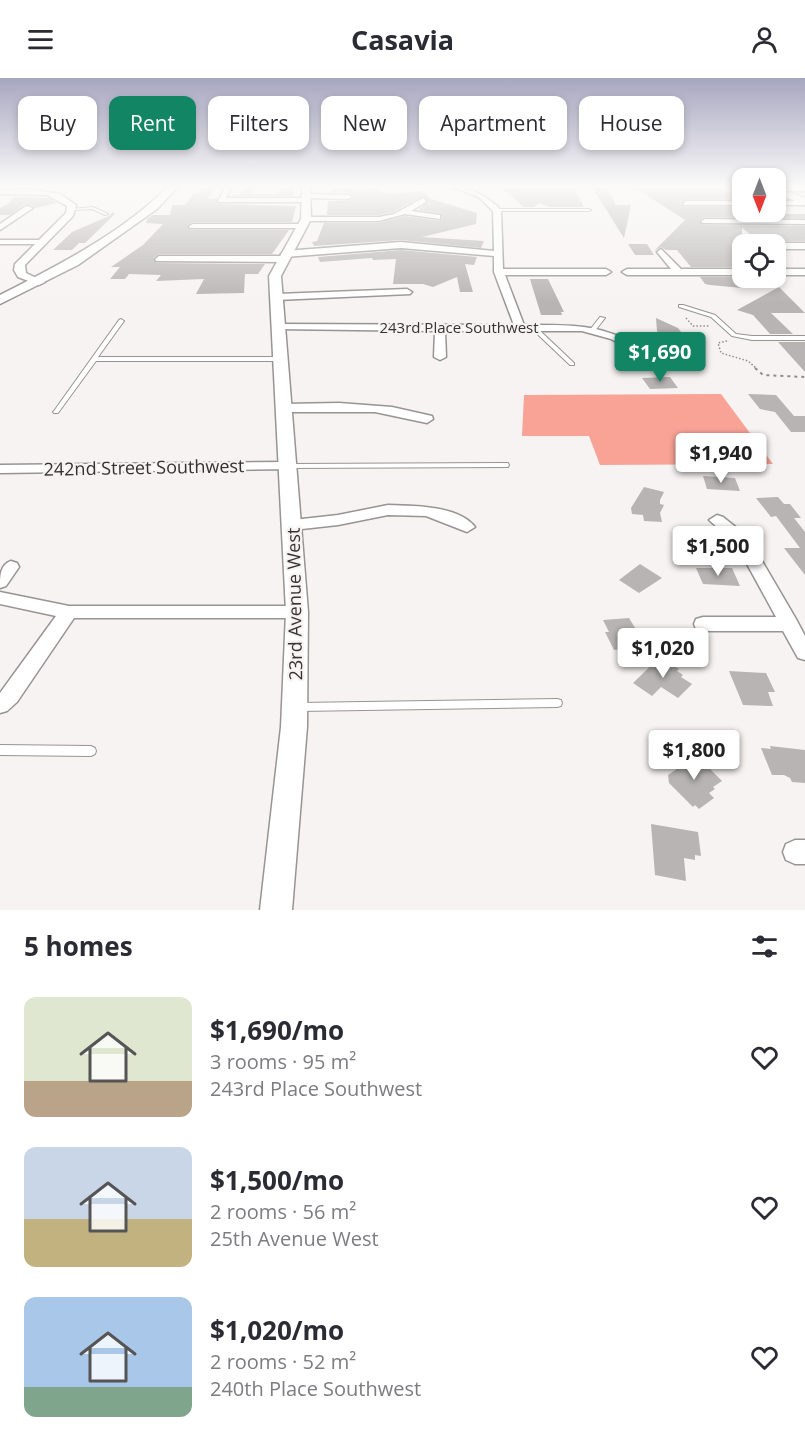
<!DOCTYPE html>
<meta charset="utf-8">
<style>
:root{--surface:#fff;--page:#f2f2f3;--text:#2b2b33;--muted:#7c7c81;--accent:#118564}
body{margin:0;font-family:"Open Sans",sans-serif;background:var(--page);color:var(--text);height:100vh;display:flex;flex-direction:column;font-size:22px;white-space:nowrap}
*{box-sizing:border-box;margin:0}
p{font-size:20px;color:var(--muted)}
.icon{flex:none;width:33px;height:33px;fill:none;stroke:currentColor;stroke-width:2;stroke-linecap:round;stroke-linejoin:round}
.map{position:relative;height:832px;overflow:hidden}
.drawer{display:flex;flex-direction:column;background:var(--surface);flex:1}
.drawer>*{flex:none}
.top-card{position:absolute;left:18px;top:18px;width:770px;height:54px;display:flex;gap:12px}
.needle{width:39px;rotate:180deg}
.fabs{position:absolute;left:732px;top:90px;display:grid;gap:12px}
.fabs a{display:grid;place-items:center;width:54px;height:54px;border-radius:12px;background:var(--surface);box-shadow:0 3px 9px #0003;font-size:30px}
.price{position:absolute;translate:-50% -51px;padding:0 14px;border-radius:6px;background:#fff;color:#222;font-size:20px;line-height:39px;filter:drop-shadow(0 2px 3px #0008)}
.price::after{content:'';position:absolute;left:50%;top:36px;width:18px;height:14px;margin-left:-9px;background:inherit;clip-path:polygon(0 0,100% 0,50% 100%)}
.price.selected{background:var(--accent);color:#fff}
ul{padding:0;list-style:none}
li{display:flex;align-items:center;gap:18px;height:150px;padding:0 24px}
li span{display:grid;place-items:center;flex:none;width:168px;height:120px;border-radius:12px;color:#555}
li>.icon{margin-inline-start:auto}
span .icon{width:72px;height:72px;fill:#fffc;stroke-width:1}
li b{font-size:26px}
h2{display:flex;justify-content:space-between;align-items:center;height:72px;padding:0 24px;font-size:26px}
.pill{padding:0 21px;border-radius:12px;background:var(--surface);box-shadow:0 3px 9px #0003;font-size:21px;line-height:54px}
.pill.selected{background:var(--accent);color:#fff}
header{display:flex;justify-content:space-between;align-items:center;height:78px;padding:0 24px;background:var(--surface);font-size:27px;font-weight:700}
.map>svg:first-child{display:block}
</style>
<header><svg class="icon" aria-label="menu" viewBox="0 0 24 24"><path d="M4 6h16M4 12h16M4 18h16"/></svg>Casavia<svg class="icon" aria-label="person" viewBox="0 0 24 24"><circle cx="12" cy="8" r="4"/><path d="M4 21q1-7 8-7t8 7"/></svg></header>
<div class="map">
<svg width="805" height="832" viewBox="0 0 805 832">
<rect width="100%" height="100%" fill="#f7f3f2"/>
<path fill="#f8a396" d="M721,316L773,386L600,387L589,358H522L524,317Z"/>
<path fill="#b8b4b4" d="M203,109H216L207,121L218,120L216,125L218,126L296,128L292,144H193L187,147L190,152H289L272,176H159L153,180L156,185L265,186L258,196H245L244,215L196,216L204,201L156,203L161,197L129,196L125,201H110L120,189H111L143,167L163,146L146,145L147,141L153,137H170L172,127H185L194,115H199Z
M243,109H256L253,116H278L280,109H294L293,118H230L241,116Z
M595,109L607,110L616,127H631L624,160L593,111Z
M340,110H358L357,113L374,110L385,116L424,113L431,121L477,135L476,146L422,159L484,163L481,170L401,162L314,168L312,164L317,163L324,145H379L405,138L440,143L442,141L440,135L418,132L428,124L423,118L393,134L379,137H327L328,123H348L354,120L348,115L331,114L332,111Z
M502,110L574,111L584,129H550L539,125L534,129H524Z
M637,111H721L724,114H742V121H686L681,127L683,129H742V136H805V140L705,139L699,142L702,147L805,148V163H759L742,150V189H691L677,172H666L661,169L654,173L685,142Z
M14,119L48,120L57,125L35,130L34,128L25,126L10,137H0V130L9,125Z
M113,134L115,136L85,165H79L72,172H53L72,154L109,138Z
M628,166H647L654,177H635Z
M401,172L477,179L474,187L465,186L473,214H460L457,199L433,209L423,206H393L396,181L373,182L372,180L320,184L318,179Z
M700,199H742V210L710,207L705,206Z
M530,201H548L564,234H561L562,237H541Z
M779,209L805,235H771L793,256H770L753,237L737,232Z
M656,240L678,250L688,263H665L657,253Z
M778,264H805V294Z
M670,299L678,310L650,311L642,300Z
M748,316L776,317L794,338H805V354H791L775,334L760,331Z
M703,398L735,400L740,413L707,411Z
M644,409L664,414L660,422V426L664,427L660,435L662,444L644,443L643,437L632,436L631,430Z
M778,419L784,426H790L801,440H794L805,454V497L784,470H800L776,438L771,439L756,420Z
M640,486L662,500L639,515L619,502Z
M696,490H732L740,508L703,506Z
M629,540L637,553H642L649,568L614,572L605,554H609L603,542Z
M660,579L679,591L677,593L683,597L681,599L692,606L678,620L661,609L652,618L633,605Z
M729,593L766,595L775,614H768L773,628L743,627Z
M770,668L805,672V705L792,704L790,700L784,697H772L761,670L771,671Z
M692,673L722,703L713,709L715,711L709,715L714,720L699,731L695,727L693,729L669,705L668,697L684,686L681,679Z
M651,746L698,754L701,778L695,777V782L684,780L686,803L655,797Z"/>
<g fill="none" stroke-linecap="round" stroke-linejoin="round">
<g stroke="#979493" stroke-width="2">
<path id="service" d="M93,129L108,136L105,137L92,131L73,132L71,131Z
M496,131H589L591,132L589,133H497Z
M679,227H683L715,237L736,256L752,258H805V262H752L732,258L711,239L679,229Z
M600,239L605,240L594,254H590L589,253Z
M121,241L124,243L98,279H282L285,281L282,283H96L58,335H54L53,334L54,333L119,242Z
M531,248H535L574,285V287H570L531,250Z
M505,385H508L509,387L508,389L289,390L285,388L289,386Z
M557,621L561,622L562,625L561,628L557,629L299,633L295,632L294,629L295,626L299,625Z
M0,667L91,668L95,670L96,673L95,676L91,678L0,677Z"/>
</g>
<g stroke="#979493" stroke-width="3">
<path id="minor" d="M225,109H231L226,120H306L303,118L307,116L348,117L352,119L348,121L308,120L311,122L307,124H218Z
M453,109C472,109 488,119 501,132L503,191H606L611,194L606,197H505L524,247C570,247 598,245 639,268V272H631L611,261L582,253H445L446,279L440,282L434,279L435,253L276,251L275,249L280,246L514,247L494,194V178L401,170L285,179L281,176L285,173L401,164L494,173L493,133L480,120Z
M776,109H805V113H776Z
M423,120L426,124L411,133L440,137V141L405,136L379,143H306L302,141L306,139H379L394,136Z
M686,123H742V127H683Z
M776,123H805V127H776Z
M26,128L33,130L0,152V146Z
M705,141L805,142V146L702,145L701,143Z
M193,146H303L307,148L303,150H190L189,148Z
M0,162H42L46,164L42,166H0Z
M776,165H805V171H776V166H773Z
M661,171L681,191H742V197H627L622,194L627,191H671L657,174Z
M159,178H282L286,181L282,184L156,183L155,181Z
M776,191H805V197H776Z
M407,211L412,214L410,216L277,222L272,219L277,216Z
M339,325L392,329L432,338L433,341L427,345L375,334H285L279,330L285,326Z
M289,384L294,385L296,388L294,391L0,395V387Z
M388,427C413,428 458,427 475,449L467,454L426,438L388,437L338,447L293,452L285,447L293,442L338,437Z
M717,437L723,439L748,459L796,541L805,558V582L798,580L783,553H703L696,551L694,546L696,541L703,539H776L736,466L709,442Z
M11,483L17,485L19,489L6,508L0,510C0,498 0,487 11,483Z
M0,514L69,528H297L303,529L306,534L303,539L297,540H74L17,624L7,633L0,635V615L56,538L0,526Z
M795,762H805V786H795L786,782L783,774L786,766Z"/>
</g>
<g stroke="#979493" stroke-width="3">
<path id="tertiary" d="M302,109H310L311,141L281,198L308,534L307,649L292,832H260L281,649L286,534L269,198L301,141Z
M28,111L60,116L76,127L73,138L25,187L26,195L45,204L39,207L18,199L14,192L15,186L66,135L67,128L47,117L0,116V112Z"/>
</g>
<g stroke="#979493" stroke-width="3">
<path id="secondary" d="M168,109H178L157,131L78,187L0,226V217C59,187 120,156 168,109Z
M776,109L805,120V127L776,115Z"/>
</g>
<path stroke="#8f8d8c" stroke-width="1.5" stroke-dasharray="1.5 2" stroke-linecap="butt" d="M686,240L693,248H709
M727,263L718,265L721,275L748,283L757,291"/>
<path stroke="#8f8d8c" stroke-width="2" stroke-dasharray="3 4" stroke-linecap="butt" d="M755,290L763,297L805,299"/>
<use href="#service" fill="#fff" fill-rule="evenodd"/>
<use href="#minor" fill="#fff" fill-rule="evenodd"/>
<use href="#tertiary" fill="#fff" fill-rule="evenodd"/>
<use href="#secondary" fill="#fff" fill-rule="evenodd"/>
</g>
<linearGradient id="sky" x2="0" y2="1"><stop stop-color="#a7a6c0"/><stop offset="0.48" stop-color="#fbfaf9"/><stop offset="1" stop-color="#fbfaf9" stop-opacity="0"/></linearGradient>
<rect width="805" height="225" fill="url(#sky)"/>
<g text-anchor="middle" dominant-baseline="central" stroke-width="4.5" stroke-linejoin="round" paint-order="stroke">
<g font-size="15" fill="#343332" stroke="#f7f3f2">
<text x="459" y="249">243rd Place Southwest</text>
</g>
<g font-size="18" fill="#343332" stroke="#f7f3f2">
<text transform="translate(144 389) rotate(-1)">242nd Street Southwest</text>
<text transform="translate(294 526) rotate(-91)">23rd Avenue West</text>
</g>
</g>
</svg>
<div class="fabs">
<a><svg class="needle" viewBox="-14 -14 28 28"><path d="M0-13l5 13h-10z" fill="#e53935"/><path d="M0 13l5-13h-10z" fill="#7c7c81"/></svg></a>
<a><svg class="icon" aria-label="locate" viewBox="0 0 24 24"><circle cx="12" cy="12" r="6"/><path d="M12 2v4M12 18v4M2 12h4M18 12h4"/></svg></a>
</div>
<b class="price selected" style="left:660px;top:305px">$1,690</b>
<b class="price" style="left:721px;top:406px">$1,940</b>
<b class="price" style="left:718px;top:499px">$1,500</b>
<b class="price" style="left:663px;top:601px">$1,020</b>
<b class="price" style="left:694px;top:703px">$1,800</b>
<div class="top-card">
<a class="pill">Buy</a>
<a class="pill selected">Rent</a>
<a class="pill">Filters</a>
<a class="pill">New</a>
<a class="pill">Apartment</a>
<a class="pill">House</a>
</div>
</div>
<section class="drawer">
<h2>5 homes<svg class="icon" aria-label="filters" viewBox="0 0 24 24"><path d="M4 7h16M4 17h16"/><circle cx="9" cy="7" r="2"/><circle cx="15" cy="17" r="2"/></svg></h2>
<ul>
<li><span style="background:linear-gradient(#dfe7d0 70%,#b9a48a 0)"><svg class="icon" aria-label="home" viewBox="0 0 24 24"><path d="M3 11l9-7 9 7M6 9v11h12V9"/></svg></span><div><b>$1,690/mo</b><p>3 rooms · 95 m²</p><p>243rd Place Southwest</p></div><svg class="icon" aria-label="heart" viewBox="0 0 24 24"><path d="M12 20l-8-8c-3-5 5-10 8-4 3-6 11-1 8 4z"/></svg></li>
<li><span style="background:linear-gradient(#c9d6e8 60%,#c2b280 0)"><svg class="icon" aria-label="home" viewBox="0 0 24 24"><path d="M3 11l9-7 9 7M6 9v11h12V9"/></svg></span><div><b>$1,500/mo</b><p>2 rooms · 56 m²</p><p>25th Avenue West</p></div><svg class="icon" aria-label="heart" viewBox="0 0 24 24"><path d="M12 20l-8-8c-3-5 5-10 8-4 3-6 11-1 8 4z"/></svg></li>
<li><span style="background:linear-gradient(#a9c7e8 75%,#7fa58c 0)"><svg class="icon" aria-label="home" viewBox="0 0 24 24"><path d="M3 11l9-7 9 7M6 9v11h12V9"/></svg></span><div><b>$1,020/mo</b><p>2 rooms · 52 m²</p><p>240th Place Southwest</p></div><svg class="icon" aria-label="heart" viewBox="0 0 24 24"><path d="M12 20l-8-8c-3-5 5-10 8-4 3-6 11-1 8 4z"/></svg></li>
</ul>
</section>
